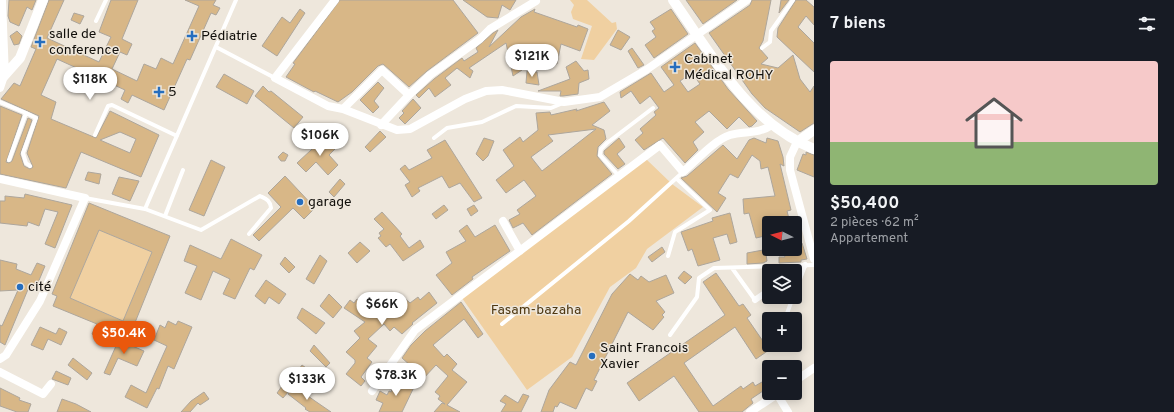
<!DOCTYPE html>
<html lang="fr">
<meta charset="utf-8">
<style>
:root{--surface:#171b24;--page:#242831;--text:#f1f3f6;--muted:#9ea1a6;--accent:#ea580c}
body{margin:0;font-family:Overpass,sans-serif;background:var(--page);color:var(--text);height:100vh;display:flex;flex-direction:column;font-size:15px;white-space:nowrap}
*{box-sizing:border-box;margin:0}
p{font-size:13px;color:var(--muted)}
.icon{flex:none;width:22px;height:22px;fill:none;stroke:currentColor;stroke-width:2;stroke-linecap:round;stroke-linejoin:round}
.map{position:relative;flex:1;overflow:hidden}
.panel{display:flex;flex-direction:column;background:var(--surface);width:360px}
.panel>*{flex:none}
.needle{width:26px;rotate:276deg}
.fabs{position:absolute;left:762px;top:216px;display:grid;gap:8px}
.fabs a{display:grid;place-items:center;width:40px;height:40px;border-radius:4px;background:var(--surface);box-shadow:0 2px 10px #0003;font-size:20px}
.price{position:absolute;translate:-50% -34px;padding:0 9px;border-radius:14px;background:#fff;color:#222;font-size:13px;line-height:26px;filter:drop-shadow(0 1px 2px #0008)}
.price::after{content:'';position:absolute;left:50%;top:24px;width:12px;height:9px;margin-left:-6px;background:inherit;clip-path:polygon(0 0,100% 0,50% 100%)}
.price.current{background:var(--accent);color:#fff}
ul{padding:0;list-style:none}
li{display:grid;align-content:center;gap:8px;height:212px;padding:0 16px}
li span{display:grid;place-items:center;height:124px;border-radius:4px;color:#555}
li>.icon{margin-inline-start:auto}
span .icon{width:72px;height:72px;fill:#fffc;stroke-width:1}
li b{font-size:17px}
h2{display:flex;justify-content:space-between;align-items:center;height:48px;padding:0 16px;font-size:17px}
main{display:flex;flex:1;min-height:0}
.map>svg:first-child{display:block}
</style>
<main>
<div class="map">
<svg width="814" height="412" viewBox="0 0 814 412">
<rect width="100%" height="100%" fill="#eee7dc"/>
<path fill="#f0d0a1" d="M570,0H587L612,23L616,22L617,29L594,60L581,59L592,26L573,19L571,12L574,5Z
M646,159L672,184L703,207L647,249L636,268L610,287L572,357L527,390L462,298Z
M99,230L152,252L123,321L70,298Z"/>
<path fill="#d8b787" stroke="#ada69c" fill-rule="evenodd" d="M9,0H36L32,10L27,7L19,26L10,22L8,16Z
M49,0H64L47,38L99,62L111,37L99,32L111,0H138L122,39L132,44L127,55L120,52L112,69L137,81L144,64L156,69L161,58L173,64L199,6L185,0H216L213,5L220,8L216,15L211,13L190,60L187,59L164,110L132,95L128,103L121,99L125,90L57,59L41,95L56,102L51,119L96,138L110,111L159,135L141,177L81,152L66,188L0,174V106L22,115L6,162L9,163L12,161L28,118L32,120L20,154L24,166L30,169L33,167L27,153L39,116L1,99L14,83L20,86L36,49L31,47ZM120,132L136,139L130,153L100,140Z
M340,0H453L478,33L427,71L409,87L383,64L378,66L352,92L338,102L315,91L314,92L286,77L295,64L293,63Z
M463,0H516L510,10L502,5L498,18L487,17Z
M686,0H737L703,24Z
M752,0H771L763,41L759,48L768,58L761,64L778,68L793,55L800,79L810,92L814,86V123L800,132L765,108L752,94L709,33L750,5Z
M781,0H789L779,13Z
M796,0H806L814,7V25L806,16L798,27L814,43V72L777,37L778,28Z
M300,9L305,13L277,56L262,46L282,17L290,23Z
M535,9L534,12L577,27L578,25L588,29L580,51L561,44L557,64L546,62L545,55L543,60L532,55L523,59L522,70L513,76L506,43L469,68L473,71L470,78L457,68L445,78L451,85L435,97L429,88L419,98L416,95L434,79L462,58L464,61L478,52L476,48L493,33L498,30L489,47L521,17Z
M671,9L688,34L654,58L645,45L656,37L652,31L655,29L650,22Z
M74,13L84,16L80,24L71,20Z
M618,30L630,37L621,50L610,45Z
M17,31L22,36L19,44L14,45L10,36Z
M695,43L728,89L757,121L752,126L749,127L739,117L727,129L709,111L695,122L704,132L693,142L698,150L685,163L663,138L644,150L635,140L643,133L640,129L656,115L654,112L659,108L650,96L640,104L631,91L621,98L620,92L651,73L664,92L674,85L661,67ZM692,73L700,84L688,92L680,81Z
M632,48L644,65L638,68L628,51Z
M576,61L584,71L588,70L589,79L579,83L578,94L563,96H560L561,91H538L570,79L566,67Z
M527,71L537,72L539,85L526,83Z
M224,74L254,91L247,104L216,87Z
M378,82L384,88L374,101L379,107L373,113L360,100Z
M263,86L269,92L271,91L303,117L294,128L255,96Z
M413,99L421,108L405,124L399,118L404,113L402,111Z
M604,102L610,111L592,125L604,130L606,139L598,147L597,156L612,174L532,235L523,223L513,228L509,220L520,214L517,210L536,196L524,180L506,193L496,180L514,166L503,150L520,137L523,142L538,130L536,113L550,112L551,115L577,109L576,111ZM596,129L542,171L531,157L553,141L548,135Z
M380,131L386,137L370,152L365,147Z
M326,136L337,147L329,155L338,165L328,175L316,162L306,172L297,163Z
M484,138L494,141L488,156L483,161L476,154Z
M619,138L625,147L617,154L625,164L618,169L604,154V151Z
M754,138L766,143L767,138L778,141L783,157L784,166L780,164L791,210L787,211L790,223H769V235L756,238L749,213L744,214L743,199L775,196L768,167L761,169L760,161L752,155L738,178L730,174L718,193L726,198L717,212L681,178L687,176L723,145L737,159L749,140Z
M445,140L482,198L474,202L460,183L449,188L442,176L418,188L420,191L412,197L405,185L410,182L400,169L405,165L409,170L432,158L427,150Z
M283,152L288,155L285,161H281L278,157Z
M806,152L814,155V177L797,170L803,154L806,155Z
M211,160L225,167L204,216L189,210Z
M88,172L101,174L99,184L85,180Z
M285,176L315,208L304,219L293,208L259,241L253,235L281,207L268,193Z
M119,177L139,181L130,201L112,194Z
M340,179L345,184L334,197L329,192Z
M25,194L72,205L55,248L45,244L58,212L45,209L39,226L28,222L27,226L0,223V201H5V196L24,198Z
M89,203L170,236L132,330L122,326L119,333L103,327L98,337L92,334L97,324L53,306L57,296L52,294ZM99,230L152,252L123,321L70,298Z
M444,205L448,210L436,219L432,214Z
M474,205L478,211L471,216L467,209Z
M382,212L402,234L400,236L409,248L420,240L424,247L403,261L390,244L386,247L378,238L381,236L379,233L384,229L374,219Z
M730,213L737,242L730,244L727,234L713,238L720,260L698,266L692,249L688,251L681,232L713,221L712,218Z
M467,225L475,237L495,225L510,251L472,277L473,279L452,295L436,275L452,263L446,252L466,241L459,231Z
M231,239L262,255L254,270L250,268L235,299L223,294L230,279L213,271L201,300L185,293L197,266L184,261L190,245L221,259Z
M360,242L370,251L357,263L348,253Z
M802,243L807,259L801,260V262L779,263V257H785L781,249H795V245Z
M662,247L665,252L652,262L648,257Z
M763,250V255L766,254L767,261L763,263L747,264V253Z
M320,255L327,261L314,284L306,279Z
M285,257L295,267L289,273L280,264Z
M0,260L17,264L16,269L31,275L37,263L45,266L35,290L29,287L5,345L0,342V325L2,326L18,290L0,291Z
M684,271L692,277L685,284L678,278Z
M716,273L739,306L743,304L751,315L747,318L769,350L756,359L735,327L684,363L713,406L741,386L743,389L753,382L755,386L769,378V387L751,399L753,403L742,412H699L674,376L639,401L627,383L725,315L703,282Z
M630,274L638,280L641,276L649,282L666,275L674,293L656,301L665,312L662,315L664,317L653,330L628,312L594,380L597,381L592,391L586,388L576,409L560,402L557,407L555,406L553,412H541L549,390L570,362L576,365L612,294Z
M266,280L286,294L279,304L269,297L265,304L255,296Z
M429,292L437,303L412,323L413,324L402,334L394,327L390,331L384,324L368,339L377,346L367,358L372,362L361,377L365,381L361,386L346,374L355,363V360L346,352L360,338L354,331L365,322L344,308L350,300L354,303L357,299L372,309L388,295L392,300L399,293L410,303L418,297L420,300Z
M329,294L342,307L333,318L320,306Z
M461,302L483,334L478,338L464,319L433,345L444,357L447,354L457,364L452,370L467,382L447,405L460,412H434L442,403L445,404L438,399L440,396L435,392L448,376L436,365L422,380L409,368L411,366L402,358L411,345L425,331Z
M302,308L325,323L316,334L297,318Z
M168,321L176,325L178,321L192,327L174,369L168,366L159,389L157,388L147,408L125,397L131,385L146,393L167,346L154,340L160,325L165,328Z
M40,327L56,334L59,328L67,332L61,345L48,339L43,350L31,345Z
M114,338L144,351L137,366L118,358L110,375L104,373L116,346L111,344Z
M314,345L330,363L326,367L310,351Z
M73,358L92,373L87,380L68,365Z
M302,365L313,373L308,381L297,372Z
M56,371L71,378L68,385L52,379Z
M398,377L415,385L402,412H379L383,403L376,400L380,391L387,395L389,391L391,392Z
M282,386L289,391L283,398L277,393Z
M294,386L315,401L331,412H310L305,409L306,408L288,394Z
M0,388L20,398L19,400L31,404L28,412H17L0,406Z
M204,392L209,399L200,405L198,403L190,412H181L191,401Z
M523,394L529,396L521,412H501L506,404L500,401L505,395L518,403Z
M62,399L76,404L91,412H57Z"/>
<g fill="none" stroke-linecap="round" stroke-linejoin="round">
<path stroke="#fff" stroke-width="4" d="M96,21L106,0
M216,47L275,78
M762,48L770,42L771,31L793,0
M0,102L26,113L9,160
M26,113L36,118L23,153L26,163L30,166
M95,135L108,106L112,105L177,136
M434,138L447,128L482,122L516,106L551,108L563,103
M619,176L600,155L601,149L607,143L653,108
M85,198L145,209L201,230L260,196C266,199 270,200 271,208L249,234
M145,209L236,0
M165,216L183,170
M668,256L675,232L710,210L677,179
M732,268L755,300
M795,292L805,266
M785,319L793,297
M502,324L629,221L683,172
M670,335L697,297L699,278L714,268L814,265
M773,350L775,345"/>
<path stroke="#fff" stroke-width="6" d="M795,272L805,265
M755,300L769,290"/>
<path stroke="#fff" stroke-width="8" d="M335,0L275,78L328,106L343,109L397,130L410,129L465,99L486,91L502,90L564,102L600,97L646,70L747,0
M0,88L4,76
M343,109L382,70L409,95
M381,125L409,95L430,75L480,39L490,29L536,1
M797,142L790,157V170L814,259
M0,179L85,198L40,301L6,355L0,359
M503,221L520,251
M0,372L43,394L51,384
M795,381L814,368
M372,391L415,330L660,145L683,172C695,162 714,140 730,135C744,131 759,134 772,125
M777,394L788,412
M750,412L779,393"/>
<path stroke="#fff" stroke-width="10" d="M1,0L4,76
M673,0C712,55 748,123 814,149
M4,76L20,58L43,0
M797,142L814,130"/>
</g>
<g fill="#266ebe" stroke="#eee7dc" stroke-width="1.5">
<path d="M190 30h4v4h4v4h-4v4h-4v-4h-4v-4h4z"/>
<path d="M38 36h4v4h4v4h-4v4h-4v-4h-4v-4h4z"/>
<path d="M673 61h4v4h4v4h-4v4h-4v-4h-4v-4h4z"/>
<path d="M157 86h4v4h4v4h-4v4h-4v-4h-4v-4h4z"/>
<circle cx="300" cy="202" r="4"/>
<circle cx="20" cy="287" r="4"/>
<circle cx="592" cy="356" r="4"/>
</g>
<g text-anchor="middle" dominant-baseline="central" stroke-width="3" stroke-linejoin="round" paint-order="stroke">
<g font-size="14" fill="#110f0b" stroke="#eee7dc" text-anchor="start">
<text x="49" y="34">salle de<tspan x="49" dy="16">conference</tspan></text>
<text x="201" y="36">Pédiatrie</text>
<text x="684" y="59">Cabinet<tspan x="684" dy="16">Médical ROHY</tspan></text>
<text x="168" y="92">5</text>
<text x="308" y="202">garage</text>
<text x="28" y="287">cité</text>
<text x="600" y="348">Saint Francois<tspan x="600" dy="16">Xavier</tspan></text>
</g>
<g font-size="14" fill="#4f3811" stroke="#eee7dc">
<text x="536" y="310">Fasam-bazaha</text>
</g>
</g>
</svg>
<div class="fabs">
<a><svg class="needle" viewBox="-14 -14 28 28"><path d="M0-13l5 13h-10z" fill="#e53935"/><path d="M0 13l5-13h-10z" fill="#9ea1a6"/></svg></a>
<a><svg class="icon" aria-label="layers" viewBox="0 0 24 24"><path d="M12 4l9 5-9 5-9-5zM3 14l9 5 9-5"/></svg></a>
<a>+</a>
<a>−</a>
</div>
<b class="price" style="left:532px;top:78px">$121K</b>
<b class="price" style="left:90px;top:101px">$118K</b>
<b class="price" style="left:320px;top:157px">$106K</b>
<b class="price" style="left:382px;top:326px">$66K</b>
<b class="price current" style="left:124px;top:355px">$50.4K</b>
<b class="price" style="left:396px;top:397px">$78.3K</b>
<b class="price" style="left:307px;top:401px">$133K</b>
</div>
<section class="panel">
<h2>7 biens<svg class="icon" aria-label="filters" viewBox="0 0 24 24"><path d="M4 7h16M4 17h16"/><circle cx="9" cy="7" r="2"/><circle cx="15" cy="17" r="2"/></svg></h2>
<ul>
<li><span style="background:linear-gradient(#f6c9c9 65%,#8fb573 0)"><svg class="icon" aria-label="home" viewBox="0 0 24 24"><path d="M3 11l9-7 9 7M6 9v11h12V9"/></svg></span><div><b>$50,400</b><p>2 pièces · 62 m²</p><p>Appartement</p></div></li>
</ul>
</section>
</main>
